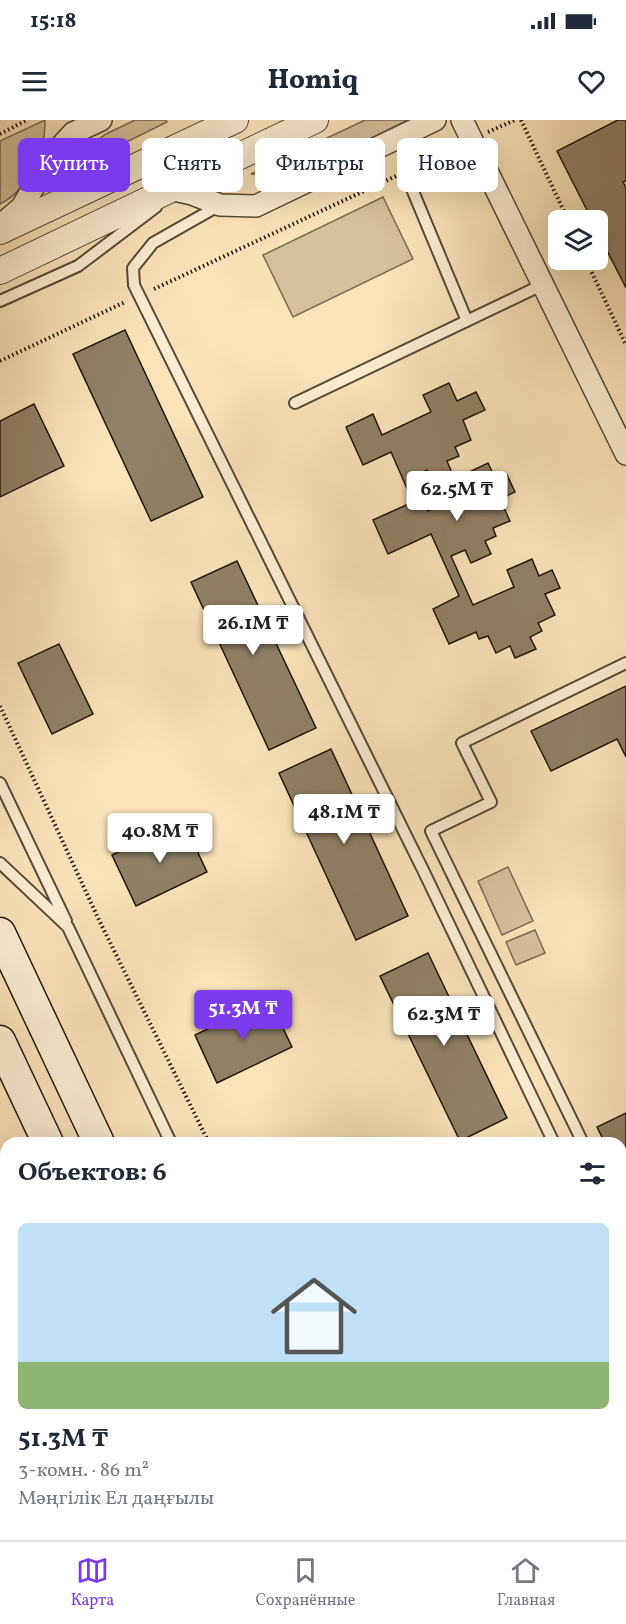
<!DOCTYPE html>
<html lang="ru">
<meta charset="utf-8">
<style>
:root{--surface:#fff;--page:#f6f6f7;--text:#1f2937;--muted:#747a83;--line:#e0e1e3;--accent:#7c3aed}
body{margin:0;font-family:Vollkorn,serif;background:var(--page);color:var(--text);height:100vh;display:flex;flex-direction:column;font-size:22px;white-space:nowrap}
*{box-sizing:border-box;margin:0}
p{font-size:20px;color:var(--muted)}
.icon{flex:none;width:33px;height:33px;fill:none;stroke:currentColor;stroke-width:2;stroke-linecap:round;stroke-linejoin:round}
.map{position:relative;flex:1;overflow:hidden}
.sheet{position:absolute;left:0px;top:1017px;width:627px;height:404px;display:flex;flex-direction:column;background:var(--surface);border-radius:18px 18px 0 0;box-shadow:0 6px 24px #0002}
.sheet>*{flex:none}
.top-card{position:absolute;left:18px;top:18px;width:591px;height:54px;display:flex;gap:12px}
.tools{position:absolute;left:548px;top:90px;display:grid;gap:12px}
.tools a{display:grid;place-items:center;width:60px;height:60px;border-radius:9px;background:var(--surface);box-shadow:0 6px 24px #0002;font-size:30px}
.price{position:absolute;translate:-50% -51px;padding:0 14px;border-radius:6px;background:#fff;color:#222;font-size:20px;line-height:39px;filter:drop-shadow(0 2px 3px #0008)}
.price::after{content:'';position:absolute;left:50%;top:36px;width:18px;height:14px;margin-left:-9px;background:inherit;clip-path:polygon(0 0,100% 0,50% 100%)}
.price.on{background:var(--accent);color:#fff}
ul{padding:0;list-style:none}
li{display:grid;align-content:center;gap:12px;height:318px;padding:0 18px}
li+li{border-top:2px solid var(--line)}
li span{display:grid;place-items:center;height:186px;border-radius:9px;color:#555}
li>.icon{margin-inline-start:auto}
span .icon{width:108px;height:108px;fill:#fffc;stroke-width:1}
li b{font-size:26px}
h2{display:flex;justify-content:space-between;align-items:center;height:72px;padding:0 18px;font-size:26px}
.chip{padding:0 21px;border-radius:9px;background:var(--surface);box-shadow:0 6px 24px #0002;font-size:21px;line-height:54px}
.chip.on{background:var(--accent);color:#fff}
.status{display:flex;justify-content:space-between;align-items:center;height:42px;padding:0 30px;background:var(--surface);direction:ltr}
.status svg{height:16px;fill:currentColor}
header{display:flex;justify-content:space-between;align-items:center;height:78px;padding:0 18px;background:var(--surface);font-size:27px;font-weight:800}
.dock{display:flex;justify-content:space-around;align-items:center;height:84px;border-top:2px solid var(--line);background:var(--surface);font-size:16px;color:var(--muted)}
.dock a{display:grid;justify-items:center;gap:3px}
.dock .on{color:var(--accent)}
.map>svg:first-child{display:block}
</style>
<div class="status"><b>15:18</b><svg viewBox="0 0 49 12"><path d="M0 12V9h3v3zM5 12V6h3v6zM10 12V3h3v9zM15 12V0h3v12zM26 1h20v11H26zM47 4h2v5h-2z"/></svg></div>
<header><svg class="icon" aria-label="menu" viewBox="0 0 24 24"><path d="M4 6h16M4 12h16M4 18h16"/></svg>Homiq<svg class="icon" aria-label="heart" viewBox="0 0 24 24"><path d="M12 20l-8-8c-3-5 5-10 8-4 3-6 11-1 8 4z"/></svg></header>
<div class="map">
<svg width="626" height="1420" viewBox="0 0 626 1420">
<rect width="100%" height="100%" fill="#fae3b9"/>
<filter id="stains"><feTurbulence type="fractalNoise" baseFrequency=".00333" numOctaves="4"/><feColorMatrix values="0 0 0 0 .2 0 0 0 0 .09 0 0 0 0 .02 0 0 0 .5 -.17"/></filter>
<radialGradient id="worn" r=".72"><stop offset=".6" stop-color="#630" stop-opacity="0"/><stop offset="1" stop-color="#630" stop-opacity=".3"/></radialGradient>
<path fill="#d5c09c" stroke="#7a6a54" stroke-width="1.5" d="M45,0C46,31 28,70 0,84V21Z
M135,0H166L167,2L62,54L86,28L106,14Z
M365,0H408C359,23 307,57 251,54Z
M383,77L413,139L293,197L263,135Z
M508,747L533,801L502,815L478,761Z
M535,810L545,833L516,845L506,822Z
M6,1398V1414L22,1415L11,1420H0V1401Z"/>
<path fill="#918066" stroke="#20150c" stroke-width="1.5" d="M618,0H626V61L623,62L626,68V168L597,111V100H592L557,31Z
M125,210L203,377L151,401L73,234Z
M449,263L457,281L476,272L485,290L463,300L471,320L455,327L459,336L447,341L452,353L432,362L427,350L413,357L428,391L470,372L463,355L488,343L496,360L507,355L515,372L500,379L510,401L493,408L496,416L485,421L491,434L471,443L465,430L451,436L473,485L514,467L507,450L532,439L539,456L552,450L560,468L545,474L555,495L538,503L542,511L530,517L536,529L515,538L510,526L496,533L488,516L479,519L476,512L449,524L433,489L459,476L431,414L388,434L373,400L413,382L391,332L363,345L346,307L373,294L382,315L431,292L423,275Z
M34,284L64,346L0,377V301Z
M237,441L316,608L269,630L191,462Z
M59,524L93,594L52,614L18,543Z
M626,566V637L617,619L551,651L531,611Z
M331,629L408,796L356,820L279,653Z
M183,701L207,752L136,786L112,735Z
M428,833L507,998L460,1021L380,856Z
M269,879L292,927L217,963L195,915Z
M626,993V1045L621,1048V1023H605L597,1007Z
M626,1358V1420H555L552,1414H621V1361Z"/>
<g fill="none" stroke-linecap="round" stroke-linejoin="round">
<g stroke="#564837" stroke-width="14">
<path id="service" d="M412,69L467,201
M220,85L153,123L133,148L134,165L424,752L554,1023
M0,181L78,146L156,87
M295,283L544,164
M0,663L66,801
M0,743L68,807L171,1023
M583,1023L431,711L491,682L462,623L626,543
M621,1071L626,1069
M0,1081L6,1094
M621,1189L626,1200
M621,1276L626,1274
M429,1414L432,1420"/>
</g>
<g stroke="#564837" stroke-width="24">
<path id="minor" d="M462,0L626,334
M170,69L192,74L220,85L256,86L435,0
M1,105L22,87L51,37L73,13L101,0
M621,1176L626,1174"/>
</g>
<g stroke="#564837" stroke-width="28">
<path id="tertiary" d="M0,111L235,0
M0,151L315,0
M92,1420L103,1414"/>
</g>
<g stroke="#20150c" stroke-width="33">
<path id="secondary" d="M0,813L99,1023
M0,921L48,1023
M232,1414L235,1420
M284,1414L287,1420
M67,1420L74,1414
M323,1420V1414"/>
</g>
<path stroke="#20150c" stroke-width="4" stroke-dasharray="1.5 3" stroke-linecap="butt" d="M521,0L568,100
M488,12L515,0
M0,14L27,0
M586,140L626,225
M154,169L454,29
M0,241L125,182
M0,586L99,800L209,1023
M621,1113L626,1111
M0,1165L6,1177
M621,1227L626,1225
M0,1402L6,1398"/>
<use href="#service" stroke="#fcedd2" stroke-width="10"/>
<use href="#minor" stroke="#fcedd2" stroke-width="21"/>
<use href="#tertiary" stroke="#fcedd2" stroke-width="26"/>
<use href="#secondary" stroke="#fcedd2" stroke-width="30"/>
</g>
<rect width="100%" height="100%" filter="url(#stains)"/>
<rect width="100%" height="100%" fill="url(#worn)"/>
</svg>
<div class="tools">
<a><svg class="icon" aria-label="layers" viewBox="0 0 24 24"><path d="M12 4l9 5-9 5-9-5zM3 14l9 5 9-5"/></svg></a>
</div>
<b class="price" style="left:457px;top:402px">62.5M ₸</b>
<b class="price" style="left:253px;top:536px">26.1M ₸</b>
<b class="price" style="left:344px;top:725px">48.1M ₸</b>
<b class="price" style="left:160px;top:744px">40.8M ₸</b>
<b class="price on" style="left:243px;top:921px">51.3M ₸</b>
<b class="price" style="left:444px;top:927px">62.3M ₸</b>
<div class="top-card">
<a class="chip on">Купить</a>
<a class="chip">Снять</a>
<a class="chip">Фильтры</a>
<a class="chip">Новое</a>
</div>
<section class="sheet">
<h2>Объектов: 6<svg class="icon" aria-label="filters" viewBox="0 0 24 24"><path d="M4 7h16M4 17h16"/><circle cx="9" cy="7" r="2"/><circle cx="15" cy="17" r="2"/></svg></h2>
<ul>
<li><span style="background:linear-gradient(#bfe0f5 75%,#8fb573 0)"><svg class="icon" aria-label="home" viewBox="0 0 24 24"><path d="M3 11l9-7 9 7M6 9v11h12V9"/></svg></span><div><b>51.3M ₸</b><p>3-комн. · 86 m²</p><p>Мәңгілік Ел даңғылы</p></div></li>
</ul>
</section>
</div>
<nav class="dock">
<a class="on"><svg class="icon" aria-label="map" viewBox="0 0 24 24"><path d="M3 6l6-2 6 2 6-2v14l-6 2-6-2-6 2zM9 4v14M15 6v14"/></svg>Карта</a>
<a><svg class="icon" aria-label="saved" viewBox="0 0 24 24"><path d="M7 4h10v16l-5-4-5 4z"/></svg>Сохранённые</a>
<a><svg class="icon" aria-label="home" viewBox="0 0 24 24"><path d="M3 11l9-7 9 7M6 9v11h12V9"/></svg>Главная</a>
</nav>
